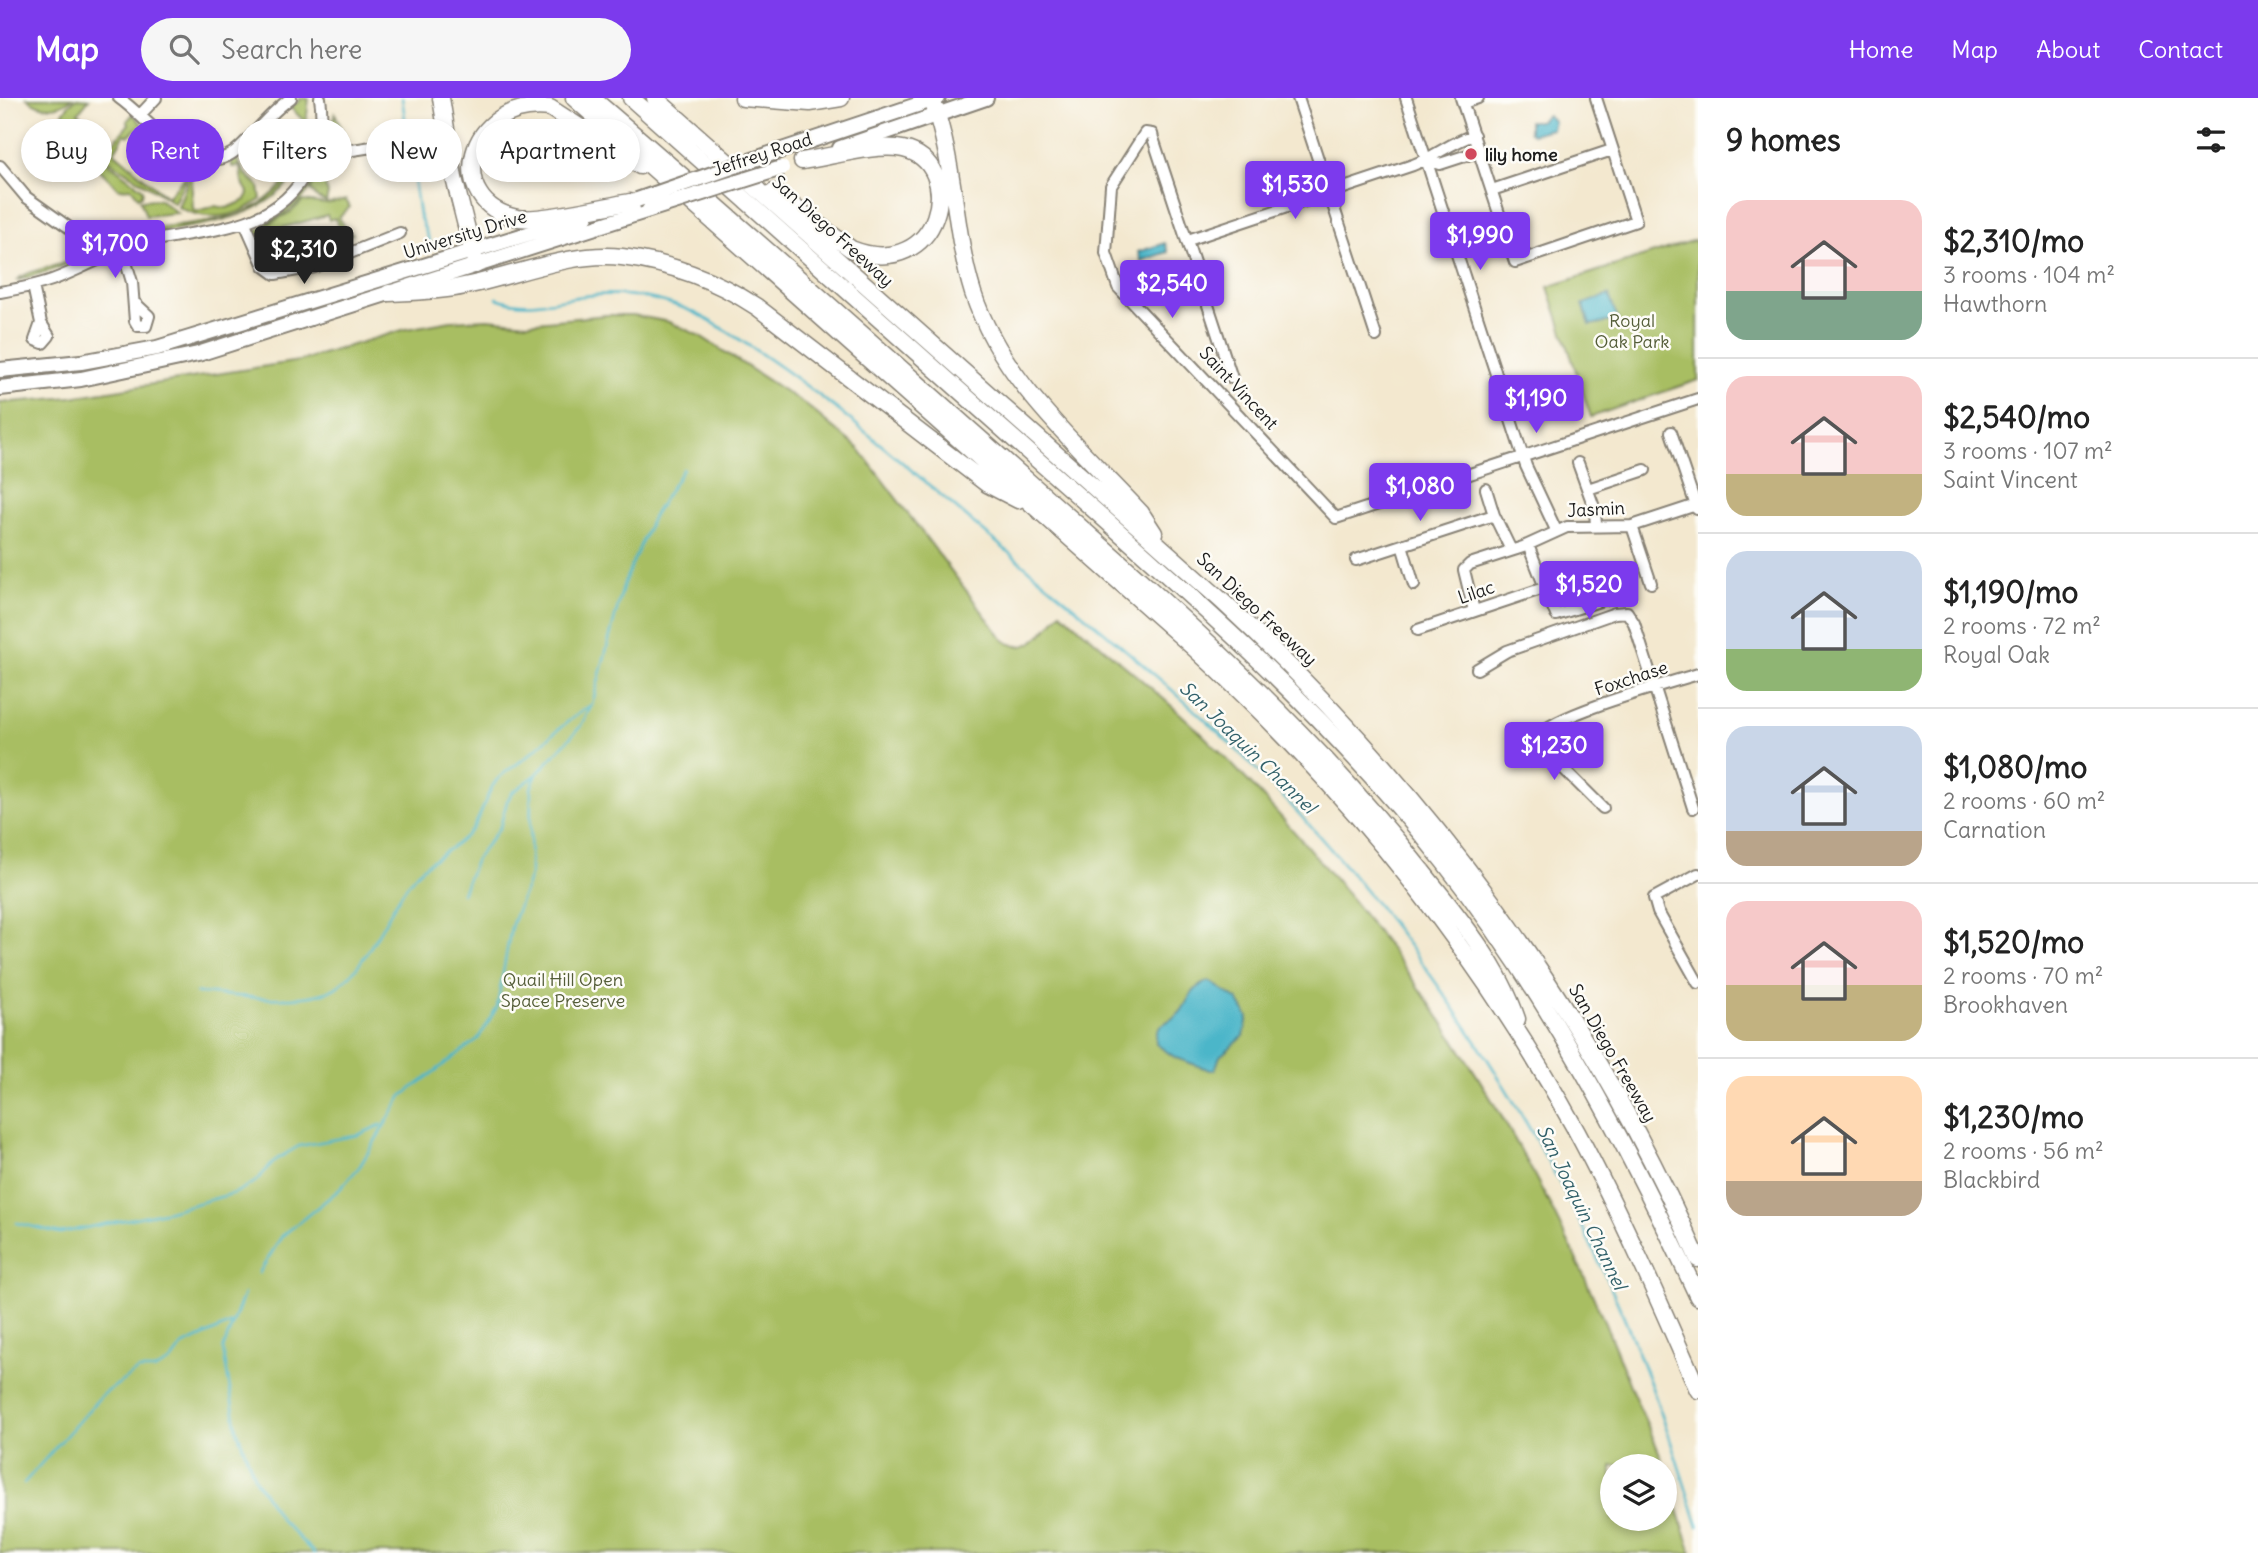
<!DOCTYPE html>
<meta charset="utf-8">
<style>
:root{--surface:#fff;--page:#f6f6f6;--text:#222;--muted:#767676;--line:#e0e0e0;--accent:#7c3aed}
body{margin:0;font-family:Delius,sans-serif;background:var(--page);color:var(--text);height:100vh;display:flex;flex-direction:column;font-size:26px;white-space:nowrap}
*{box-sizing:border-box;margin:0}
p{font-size:23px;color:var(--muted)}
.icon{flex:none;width:38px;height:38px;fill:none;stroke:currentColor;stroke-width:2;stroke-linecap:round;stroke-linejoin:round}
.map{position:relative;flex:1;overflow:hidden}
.details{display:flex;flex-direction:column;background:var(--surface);width:560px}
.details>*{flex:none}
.hud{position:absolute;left:21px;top:21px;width:665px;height:63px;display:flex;gap:14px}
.tools{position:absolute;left:1600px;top:1356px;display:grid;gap:14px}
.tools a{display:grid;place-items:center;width:77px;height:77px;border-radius:50%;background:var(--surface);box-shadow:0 4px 10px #0003;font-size:35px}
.price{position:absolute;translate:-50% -60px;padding:0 16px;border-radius:7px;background:var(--accent);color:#fff;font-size:23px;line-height:46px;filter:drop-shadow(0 2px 4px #0008)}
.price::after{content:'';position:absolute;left:50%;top:42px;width:21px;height:16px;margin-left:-10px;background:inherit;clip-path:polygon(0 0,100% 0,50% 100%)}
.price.active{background:#222;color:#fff}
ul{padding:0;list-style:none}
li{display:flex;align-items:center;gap:21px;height:175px;padding:0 28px}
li+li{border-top:2px solid var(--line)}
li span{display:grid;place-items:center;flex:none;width:196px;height:140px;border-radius:21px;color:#555}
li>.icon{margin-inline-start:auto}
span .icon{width:84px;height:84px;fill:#fffc;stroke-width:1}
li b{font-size:30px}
h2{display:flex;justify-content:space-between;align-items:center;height:84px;padding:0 28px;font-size:30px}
.tag{padding:0 24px;border-radius:32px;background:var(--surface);box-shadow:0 4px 10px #0003;font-size:24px;line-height:63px}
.tag.active{background:var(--accent);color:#fff}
header{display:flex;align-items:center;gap:42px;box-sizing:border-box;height:98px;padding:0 35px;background:var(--accent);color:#fff}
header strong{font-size:33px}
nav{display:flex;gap:38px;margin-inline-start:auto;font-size:24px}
.search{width:490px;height:63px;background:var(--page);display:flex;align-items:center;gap:18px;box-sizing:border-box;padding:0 24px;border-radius:38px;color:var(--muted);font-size:26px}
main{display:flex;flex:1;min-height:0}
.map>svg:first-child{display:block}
</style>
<header>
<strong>Map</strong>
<div class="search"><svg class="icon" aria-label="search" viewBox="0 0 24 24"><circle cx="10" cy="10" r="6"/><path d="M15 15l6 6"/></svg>Search here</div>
<nav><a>Home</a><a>Map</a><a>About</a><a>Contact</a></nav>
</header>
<main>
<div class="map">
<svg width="1698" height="1455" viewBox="0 0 1698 1455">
<rect width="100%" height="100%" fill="#fdfcf7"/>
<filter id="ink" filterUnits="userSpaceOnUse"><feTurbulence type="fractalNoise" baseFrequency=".0143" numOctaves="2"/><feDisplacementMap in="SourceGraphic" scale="14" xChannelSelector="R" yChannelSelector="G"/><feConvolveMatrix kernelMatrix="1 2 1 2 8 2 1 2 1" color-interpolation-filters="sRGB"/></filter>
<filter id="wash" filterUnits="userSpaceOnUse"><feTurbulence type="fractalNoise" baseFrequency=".00686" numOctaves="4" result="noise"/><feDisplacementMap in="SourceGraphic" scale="28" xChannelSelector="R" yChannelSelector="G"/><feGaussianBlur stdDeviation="1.57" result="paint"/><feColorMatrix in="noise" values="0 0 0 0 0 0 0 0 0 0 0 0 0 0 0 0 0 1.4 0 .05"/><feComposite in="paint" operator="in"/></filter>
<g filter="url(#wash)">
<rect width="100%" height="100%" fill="#f3e8cf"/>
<path fill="#a8be62" stroke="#626d3f" stroke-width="2" d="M27,0H73C59,12 40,12 27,0Z
M77,0L89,1L78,15L91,27L89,32L111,47L129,26L127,23L133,16L142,26L128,38L125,36L114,54L167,99L189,74L174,105L67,35C56,20 64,10 77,0Z
M299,0L309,1L306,25L292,11L288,10L300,3Z
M335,15L348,47L337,50L327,44Z
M235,58L245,75L259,88L261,101C234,122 207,124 178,109L191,74L193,111L197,113L215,108L227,110L246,102L248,94L242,84L240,68L232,69L231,60Z
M323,61L328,68L321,76L328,95L326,104L317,100L311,92Z
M104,62L143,91L142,97L138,99L131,90L119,91L96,68Z
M303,63C265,139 173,121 103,149C125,126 205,128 238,117C266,107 286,84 303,63Z
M317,68C315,96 290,115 265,125L296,102Z
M159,101L177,115L146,118L140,102Z
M346,102L350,109L339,119L347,134L352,136L339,141L341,134L335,120L329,122L327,117L265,135L262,137L273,159L266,163L252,135L291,114L303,103L326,106Z
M1695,142L1698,150V282L1591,319L1548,189Z
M77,160L61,169L16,183C29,170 58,170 77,160Z
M606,217H633L669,224L700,238L806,307L859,351L1003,541C1027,562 1046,532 1061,514C1109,556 1161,595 1206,640C1397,831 1532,1033 1629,1285C1640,1313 1655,1340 1664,1368H1612V1421H1664V1369L1692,1455H0V305L71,299L299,263L406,231L451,223L488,221L527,225Z"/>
<path fill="#4cb6c9" stroke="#346972" stroke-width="2" d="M1547,17L1554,23L1552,31L1532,36L1529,34V23H1539Z
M1165,145L1168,154L1141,163L1138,154Z
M1609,197L1618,222L1590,227L1583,206Z
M1209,883L1238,902L1248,919L1244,938L1220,958L1215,972H1210L1176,960L1156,946C1154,921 1173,926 1182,912C1190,899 1193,889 1209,883Z"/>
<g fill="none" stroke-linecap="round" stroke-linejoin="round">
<path stroke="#4cb6c9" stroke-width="2.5" d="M402,0L419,117L432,149
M497,200C529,213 562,199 595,197C628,195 662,201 693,214C718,226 740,242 763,257C841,310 911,372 983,433C1078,513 1177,590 1264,679C1432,850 1568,1065 1652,1290C1669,1335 1683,1382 1698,1428
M462,795L476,761L500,729L507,703L513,694L536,677
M196,895C236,897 286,906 324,895C366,882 388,804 418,774C434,758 457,750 472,731C483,717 485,697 496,683C505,672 519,666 529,657C550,639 567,622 591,607
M17,1125L60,1135L169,1113L235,1095L255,1084L277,1061L299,1048L358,1037L381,1027
M259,1175L282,1138L340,1091L360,1068L402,998L478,941L497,909L511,829L530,778L531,690L537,676L580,629L592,607L624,485L653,418L683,371
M244,1196L223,1251L237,1332L255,1381L281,1422L314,1455
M24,1385L101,1298L138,1272H154L171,1263L182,1248L234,1224"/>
</g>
</g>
<g filter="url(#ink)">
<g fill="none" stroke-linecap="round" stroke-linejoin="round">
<g stroke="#888276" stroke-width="14">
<path id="minor" d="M119,0C152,23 198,90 240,49C258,32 271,14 291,0
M1298,0L1376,238
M1406,0L1526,368L1556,432
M1461,0L1515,164L1636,123L1596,0
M1463,5L1478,0
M141,16L156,0
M316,51L333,55L385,47
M1428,62L1440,66L1480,53
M0,68L26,99L81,138L95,163
M1492,92L1612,52
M245,125L264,168L275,176L315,169L400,135
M1188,142L1413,67C1435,59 1451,44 1474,37
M122,151L132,184L135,223L138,228H146L149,218L136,206
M33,188L41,225L49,238L43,245L35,242L41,225
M0,194C18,191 35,188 52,182C80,172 104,157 131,148C193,129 272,140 307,73C319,50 324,25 320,0
M1232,280L1153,40L1152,36L1145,35L1111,88L1106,155L1118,189L1336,420L1698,301
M1671,334L1697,411
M1578,365L1595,412L1596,428
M1486,391L1494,417L1511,452
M1588,391L1645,372
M1632,428L1651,485
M1402,447L1414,487
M1528,447L1556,517L1612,499
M1356,462L1494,417
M1474,513L1464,472L1470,466L1523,449L1567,429L1632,428L1696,407
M1418,532L1544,490
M1477,571L1507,553L1615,515L1627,514L1634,525L1693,710
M1603,710L1542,649L1539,637C1555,616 1666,586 1698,576
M1698,776L1654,800L1658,814L1698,885"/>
</g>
<g stroke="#888276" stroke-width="18">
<path id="major" d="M840,50L986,0
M767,57L938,0
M0,272L81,264L157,250L586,118
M0,290L81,281L198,256L649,112"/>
</g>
<g stroke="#888276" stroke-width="19">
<path id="highway" d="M441,0L454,80L476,167
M574,0L1194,550C1347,690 1477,852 1577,1034C1622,1118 1660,1205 1698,1292
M592,0C739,126 883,255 1028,383C1170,508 1303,623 1421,772C1458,818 1498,865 1517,921
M631,0C766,119 899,239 1033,358C1178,486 1324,611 1444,764C1549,898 1627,1046 1698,1199
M655,0L1222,503C1426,692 1586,906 1698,1161
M743,0L810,5L841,0
M932,2C956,67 953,131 973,195C1002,284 1080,349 1141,415L1154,435
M774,94L851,151C941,186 968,65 903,51C876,45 831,59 802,63
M630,104C606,108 538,124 518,120C442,106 466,0 550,10L640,68
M389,195C411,194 433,193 454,190C506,182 569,152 622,159C671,165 716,182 757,209L987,386L1018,402"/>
</g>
<use href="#minor" stroke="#fff" stroke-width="10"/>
<use href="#major" stroke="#fff" stroke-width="14"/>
<use href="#highway" stroke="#fff" stroke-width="16"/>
<g stroke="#888276" stroke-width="18" stroke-linecap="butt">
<path id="major-bridge" d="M637,102L767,57
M649,112L782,70"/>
</g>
<use href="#major-bridge" stroke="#fff" stroke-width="14"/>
</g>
</g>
<circle fill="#d1495b" stroke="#fdfcf7" stroke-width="2.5" cx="1471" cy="56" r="7"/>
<g text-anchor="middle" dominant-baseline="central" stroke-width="5" stroke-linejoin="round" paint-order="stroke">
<g font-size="18" fill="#1c1c1c" stroke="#fdfcf7">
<text transform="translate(762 56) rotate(-18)">Jeffrey Road</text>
<text transform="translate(833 133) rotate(42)">San Diego Freeway</text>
<text transform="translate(465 136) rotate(-17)">University Drive</text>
<text transform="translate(1239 290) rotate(47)">Saint Vincent</text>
<text transform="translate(1596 411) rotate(-3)">Jasmin</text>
<text transform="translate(1476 494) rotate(-19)">Lilac</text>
<text transform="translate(1257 511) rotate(43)">San Diego Freeway</text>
<text transform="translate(1631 580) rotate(-18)">Foxchase</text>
<text transform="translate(1613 955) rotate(60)">San Diego Freeway</text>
</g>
<g font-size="18" font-weight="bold" fill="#1c1c1c" stroke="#fdfcf7" text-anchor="start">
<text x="1485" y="56">lily home</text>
</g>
<g font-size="18" fill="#545d38" stroke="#fdfcf7">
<text x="1632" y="222">Royal<tspan x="1632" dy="21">Oak Park</tspan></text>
<text x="563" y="881">Quail Hill Open<tspan x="563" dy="21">Space Preserve</tspan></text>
</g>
<g font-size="19" font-style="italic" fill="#32616a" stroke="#fdfcf7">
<text transform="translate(1248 649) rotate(44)">San Joaquin Channel</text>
<text transform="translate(1582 1109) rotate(64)">San Joaquin Channel</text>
</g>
</g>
</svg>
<div class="tools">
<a><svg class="icon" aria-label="layers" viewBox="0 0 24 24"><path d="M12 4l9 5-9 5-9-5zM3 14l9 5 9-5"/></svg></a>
</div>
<b class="price" style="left:1295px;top:123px">$1,530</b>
<b class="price" style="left:1480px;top:174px">$1,990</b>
<b class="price" style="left:115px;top:182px">$1,700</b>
<b class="price active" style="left:304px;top:188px">$2,310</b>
<b class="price" style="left:1172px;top:222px">$2,540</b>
<b class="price" style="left:1536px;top:337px">$1,190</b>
<b class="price" style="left:1420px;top:425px">$1,080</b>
<b class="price" style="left:1589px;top:523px">$1,520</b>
<b class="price" style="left:1554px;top:684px">$1,230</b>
<div class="hud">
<a class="tag">Buy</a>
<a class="tag active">Rent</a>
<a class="tag">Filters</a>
<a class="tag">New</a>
<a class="tag">Apartment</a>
</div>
</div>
<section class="details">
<h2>9 homes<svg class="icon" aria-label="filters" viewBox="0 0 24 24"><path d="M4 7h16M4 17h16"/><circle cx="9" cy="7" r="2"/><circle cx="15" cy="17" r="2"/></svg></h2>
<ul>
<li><span style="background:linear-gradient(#f6c9c9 65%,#7fa58c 0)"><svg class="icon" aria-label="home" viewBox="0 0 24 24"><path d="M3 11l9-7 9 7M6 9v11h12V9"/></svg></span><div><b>$2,310/mo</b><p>3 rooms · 104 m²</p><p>Hawthorn</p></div></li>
<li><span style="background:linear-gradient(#f6c9c9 70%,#c2b280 0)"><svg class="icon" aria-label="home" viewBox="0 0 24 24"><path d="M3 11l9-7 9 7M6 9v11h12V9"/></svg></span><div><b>$2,540/mo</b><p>3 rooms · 107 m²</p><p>Saint Vincent</p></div></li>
<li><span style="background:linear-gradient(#c9d6e8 70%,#8fb573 0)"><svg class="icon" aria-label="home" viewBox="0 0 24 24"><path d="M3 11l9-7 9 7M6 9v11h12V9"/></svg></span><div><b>$1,190/mo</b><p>2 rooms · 72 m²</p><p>Royal Oak</p></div></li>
<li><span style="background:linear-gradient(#c9d6e8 75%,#b9a48a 0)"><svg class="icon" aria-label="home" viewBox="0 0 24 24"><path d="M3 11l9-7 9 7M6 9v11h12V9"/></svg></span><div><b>$1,080/mo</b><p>2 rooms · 60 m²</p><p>Carnation</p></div></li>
<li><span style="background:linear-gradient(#f6c9c9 60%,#c2b280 0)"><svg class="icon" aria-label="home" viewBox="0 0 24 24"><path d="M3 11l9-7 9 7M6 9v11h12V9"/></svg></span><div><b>$1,520/mo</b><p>2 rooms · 70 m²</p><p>Brookhaven</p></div></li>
<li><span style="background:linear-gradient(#ffd9b3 75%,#b9a48a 0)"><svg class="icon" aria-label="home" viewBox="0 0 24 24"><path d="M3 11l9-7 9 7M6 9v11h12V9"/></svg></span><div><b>$1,230/mo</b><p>2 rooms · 56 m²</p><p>Blackbird</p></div></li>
</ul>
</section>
</main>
